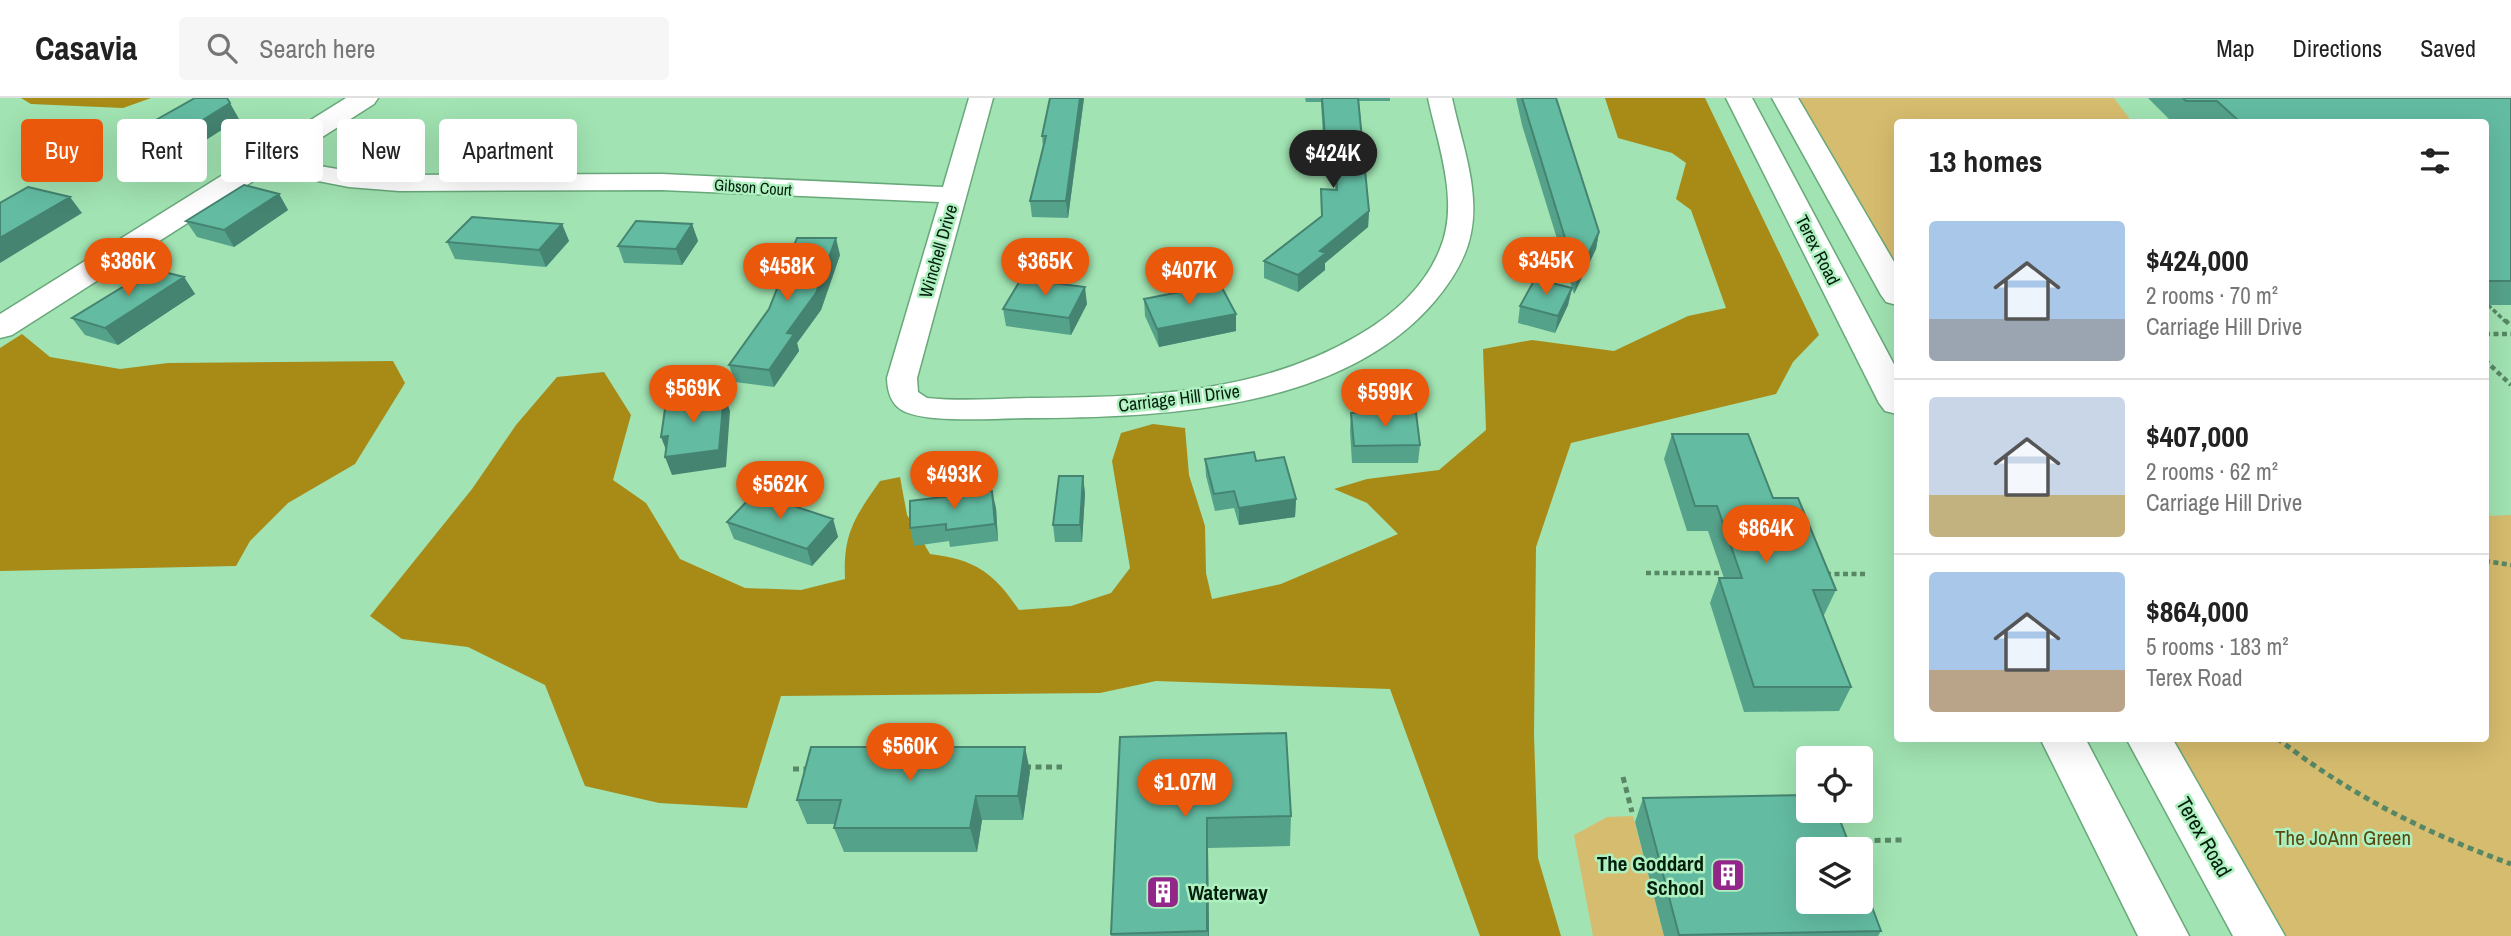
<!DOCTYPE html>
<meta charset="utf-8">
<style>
:root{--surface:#fff;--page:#f6f6f6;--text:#222;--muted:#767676;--line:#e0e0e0;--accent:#ea580c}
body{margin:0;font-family:"Archivo Narrow",sans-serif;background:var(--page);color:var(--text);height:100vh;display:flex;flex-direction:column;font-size:26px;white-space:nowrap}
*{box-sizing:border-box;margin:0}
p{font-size:23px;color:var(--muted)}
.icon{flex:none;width:38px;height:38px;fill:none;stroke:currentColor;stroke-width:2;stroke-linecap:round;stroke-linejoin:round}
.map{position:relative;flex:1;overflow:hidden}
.details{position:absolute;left:1894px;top:21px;width:595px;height:623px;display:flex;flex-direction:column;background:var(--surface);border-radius:7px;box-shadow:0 7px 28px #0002}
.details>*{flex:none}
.hud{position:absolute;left:21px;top:21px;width:665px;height:63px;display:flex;gap:14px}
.buttons{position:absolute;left:1796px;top:648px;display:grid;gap:14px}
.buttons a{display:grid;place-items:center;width:77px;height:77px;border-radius:7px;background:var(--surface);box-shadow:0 7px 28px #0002;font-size:35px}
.price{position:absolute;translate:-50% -60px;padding:0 16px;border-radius:24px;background:var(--accent);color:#fff;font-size:23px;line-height:46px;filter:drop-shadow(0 2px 4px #0008)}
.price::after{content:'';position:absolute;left:50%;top:42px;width:21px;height:16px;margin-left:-10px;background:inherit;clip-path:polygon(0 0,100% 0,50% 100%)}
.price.active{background:#222;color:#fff}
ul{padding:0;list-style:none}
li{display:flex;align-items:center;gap:21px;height:175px;padding:0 35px}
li+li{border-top:2px solid var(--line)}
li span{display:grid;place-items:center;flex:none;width:196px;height:140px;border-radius:7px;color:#555}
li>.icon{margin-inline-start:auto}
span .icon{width:84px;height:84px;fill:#fffc;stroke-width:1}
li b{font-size:30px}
h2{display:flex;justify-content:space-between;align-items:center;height:84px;padding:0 35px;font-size:30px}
.tag{padding:0 24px;border-radius:7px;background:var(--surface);box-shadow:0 7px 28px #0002;font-size:24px;line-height:63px}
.tag.active{background:var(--accent);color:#fff}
header{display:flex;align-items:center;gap:42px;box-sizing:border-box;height:98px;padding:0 35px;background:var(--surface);border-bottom:2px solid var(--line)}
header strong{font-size:33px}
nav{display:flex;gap:38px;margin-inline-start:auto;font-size:24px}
.search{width:490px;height:63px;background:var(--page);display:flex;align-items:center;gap:18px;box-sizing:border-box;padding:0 24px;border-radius:7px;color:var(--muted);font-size:26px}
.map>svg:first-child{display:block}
</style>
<header>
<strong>Casavia</strong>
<div class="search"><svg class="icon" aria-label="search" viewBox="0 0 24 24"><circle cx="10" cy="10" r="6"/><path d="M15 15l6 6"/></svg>Search here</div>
<nav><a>Map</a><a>Directions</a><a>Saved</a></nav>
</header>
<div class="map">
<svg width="2511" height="838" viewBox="0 0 2511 838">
<rect width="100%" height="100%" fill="#a1e3b2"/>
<path fill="#d6bc6e" d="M1795,0H2114L2132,24H1897V81L1894,82L1897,87V176Z
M2511,417V838H2278L2163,641L2485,640V418Z
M1633,718L1664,838H1593L1574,737L1607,719Z"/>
<path fill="#a88a17" d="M21,0H151L123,10L31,6Z
M1605,0H1705L1819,237L1793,264L1776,296L1571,345L1536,449L1534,637L1538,760L1561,838H1480L1390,591L1156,583L1100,595L781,598L747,710L659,705L585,688L545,587L468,549L402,541L370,518L472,391L516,327L557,279L604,274L631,317L613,382L646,405L680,461L745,490L801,492L845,481C843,435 855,419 880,383L900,379L907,417L930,456C976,462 993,474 1019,512L1071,508L1111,495L1130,470L1112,363L1121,335L1153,326L1185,330L1189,377L1205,428L1206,475L1212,501L1281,486L1398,436L1367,405L1334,391L1367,381L1439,372L1486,332L1483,251L1532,242L1614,253L1688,218L1726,210L1691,112L1676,101L1686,65L1672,55L1618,40Z
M22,236L50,259L120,271L168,265L393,263L405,285L355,366L288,405L250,443L236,468L0,473V250Z"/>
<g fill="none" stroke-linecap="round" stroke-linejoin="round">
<g stroke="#68a87a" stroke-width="3">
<path id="minor" d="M969,0H993L917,280L918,294L927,300C965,304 1002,300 1039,300C1150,299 1259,295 1357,238C1392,218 1425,189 1440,151C1460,104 1438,47 1428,0H1452C1461,43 1480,91 1471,135C1466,161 1451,184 1434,204C1343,310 1170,319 1040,320C1005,320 970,323 934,320C905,317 888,312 887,280L939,104L662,92L399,93L349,89L261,72L252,70L249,65L252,60L261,58L349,73L399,77L662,76L943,89Z"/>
</g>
<g stroke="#68a87a" stroke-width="3">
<path id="tertiary" d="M346,0H378L374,6L12,237L0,240V216Z
M1726,0H1752L1897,272V316L1885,313L1879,305Z
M1772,0H1798L1897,169V207L1886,204L1881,197Z
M2040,640H2085L2189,838H2138Z
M2126,640H2172L2285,838H2233Z"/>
</g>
<path stroke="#578765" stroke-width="3.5" stroke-dasharray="4.5 2.5" stroke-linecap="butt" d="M2488,207L2506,224"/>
<path stroke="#578765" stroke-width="4.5" stroke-dasharray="5 3.5" stroke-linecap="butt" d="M2505,222L2511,228
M2485,236H2511
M2485,262L2511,287
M2485,463L2511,467
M1646,475H1722
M1826,476H1866"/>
<path stroke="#578765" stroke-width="5" stroke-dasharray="6 4.5" stroke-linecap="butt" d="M2277,640C2348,696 2426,735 2511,766
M1025,669H1062
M793,671H810
M1623,679L1632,714
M1843,743L1902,742"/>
<use href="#minor" fill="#fff" fill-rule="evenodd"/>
<use href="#tertiary" fill="#fff" fill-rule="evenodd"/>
</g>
<path fill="#55a28b" d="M1050,0H1084L1068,120L1032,119L1030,103L1043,49L1042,38Z
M1305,0H1390V3H1359L1369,113L1368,129L1325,165V172L1298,194L1264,180V163L1321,119V91L1335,92L1334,55H1324L1321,4H1306Z
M1516,0H1556L1599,134L1596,151L1574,196L1522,27Z
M2148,0H2511V207H2485V24H2172Z
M279,96L288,112L234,149L197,139L186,123Z
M562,126L569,143L546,169L455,161L447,144Z
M692,126L698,143L682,167L624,165L618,148Z
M840,157L821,212L797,245L799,253L774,289L735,284L729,267Z
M184,179L195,196L118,247L85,237L72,220Z
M1572,190L1568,207L1555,235L1518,225L1520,208Z
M1144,201L1236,233L1159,249L1145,218Z
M1087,206L1071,237L1006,228L1003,211Z
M1351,315L1420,347L1418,365H1352L1350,333Z
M1672,336L1773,400L1836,492L1824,517H1823L1851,589L1839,613L1744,614L1710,505L1719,480H1724L1708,433H1687L1664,361Z
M1205,361L1256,363L1296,401L1295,419L1239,427L1234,410L1215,413L1206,378Z
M1083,378L1085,396L1082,444H1055L1053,427Z
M996,410L998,443L950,449L949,443L914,448L910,430Z
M833,421L838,439L812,468L734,441L727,424Z
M1120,639L1291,718L1290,748L1208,750L1209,838H1111Z
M1030,673L1023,722H982L977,754H844L834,730L835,726H807L797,702Z
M1643,700L1881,833L1878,838H1664L1635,724Z"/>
<path fill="#458471" d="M1080,0H1084L1068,120L1066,103Z
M230,5L239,21L140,84L129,68Z
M279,96L288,112L234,149L224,132Z
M70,99L82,115L0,165V140Z
M1369,113L1368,129L1325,165V172L1298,194V177L1320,153Z
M562,126L569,143L546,169L539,152Z
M692,126L698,143L682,167L676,151Z
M1599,134L1596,151L1574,196L1577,179Z
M836,140L840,157L821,212L797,245L799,253L774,289L769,272Z
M184,179L195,196L118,247L105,230Z
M1085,189L1087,206L1071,237L1069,220Z
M1572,190L1568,207L1555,235L1558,218Z
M1236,216V233L1159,249L1157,231Z
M724,296L730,313L726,369L672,377L665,359Z
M668,338V357L661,339Z
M1083,378L1085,396L1082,444L1080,427Z
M992,393L996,410L998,443L995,426Z
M1296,401L1295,419L1239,427V410Z
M833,421L838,439L812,468L807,451Z
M1025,649L1030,673L1023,722L1018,698Z
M976,698L982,722L977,754L970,730Z
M1207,720L1208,750L1209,838H1208Z"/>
<path fill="#63bca2" stroke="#458471" stroke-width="2" d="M195,0H227L230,5L129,68L131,36Z
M1050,0H1080L1066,103H1030L1046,38H1042Z
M1322,0H1358L1369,113L1320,153L1326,155L1298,177L1264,163L1322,118L1321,91L1337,92L1334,39H1325Z
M1522,0H1556L1599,134L1577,179Z
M2183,0H2511V183H2485V24H2240L2217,3H2186Z
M244,87L279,96L224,132L186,123Z
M28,89L70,99L0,140V105Z
M472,119L562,126L539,152L447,144Z
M636,123L692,126L676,151L618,148Z
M797,140H836L816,195L787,235L794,236L769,272L729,267L769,211Z
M152,171L184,179L105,230L72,220Z
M1021,181L1085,189L1069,220L1003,211Z
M1535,181L1572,190L1558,218L1520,208Z
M1220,186L1236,216L1157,231L1144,201Z
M724,296L719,352L665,359L668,338L661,339L666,304Z
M1351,315H1416L1420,347L1354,348Z
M1672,336H1748L1773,400H1798L1836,492H1813L1851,589H1754L1719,480H1742L1717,408H1695Z
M1254,354L1256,363L1284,359L1296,401L1239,410L1234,393L1214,396L1205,361Z
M1059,378H1083L1080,427H1053Z
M992,393L995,426L946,432V426L910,430V403Z
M755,395L833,421L807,451L727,424Z
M1286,635L1291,718L1207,720V833L1111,836L1120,639Z
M811,649H1025L1018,698H976L970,730H834L841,702H797Z
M1808,697V712H1836L1851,751H1808V803H1860V777L1881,833L1679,837L1643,700Z"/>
<defs>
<g id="building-square" transform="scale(1.75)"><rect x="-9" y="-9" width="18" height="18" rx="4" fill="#932789" stroke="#aef0bf"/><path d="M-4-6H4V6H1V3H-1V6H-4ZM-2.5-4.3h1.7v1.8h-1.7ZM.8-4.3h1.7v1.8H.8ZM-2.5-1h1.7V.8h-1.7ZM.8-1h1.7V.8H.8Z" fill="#fff"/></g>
</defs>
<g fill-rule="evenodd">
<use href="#building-square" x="1728" y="777"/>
<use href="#building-square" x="1163" y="794"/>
</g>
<g text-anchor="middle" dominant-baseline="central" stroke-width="5" stroke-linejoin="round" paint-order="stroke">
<g font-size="16" fill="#041e0d" stroke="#aef0bf">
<text transform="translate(753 89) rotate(4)">Gibson Court</text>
</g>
<g font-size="18" fill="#041e0d" stroke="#aef0bf">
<text transform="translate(1818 152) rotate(63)">Terex Road</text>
<text transform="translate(938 153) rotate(-74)">Winchell Drive</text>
<text transform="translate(1179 300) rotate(-7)">Carriage Hill Drive</text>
</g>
<g font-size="21" fill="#041e0d" stroke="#aef0bf">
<text transform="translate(2204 739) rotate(60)">Terex Road</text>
</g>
<g font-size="21" fill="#594911" stroke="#aef0bf">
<text x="2343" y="739">The JoAnn Green</text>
</g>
<g font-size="21" font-weight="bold" fill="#041e0d" stroke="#aef0bf" text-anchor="end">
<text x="1704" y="765">The Goddard<tspan x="1704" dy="24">School</tspan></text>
<text x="1188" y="794" text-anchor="start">Waterway</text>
</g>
</g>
</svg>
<div class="buttons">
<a><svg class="icon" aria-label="locate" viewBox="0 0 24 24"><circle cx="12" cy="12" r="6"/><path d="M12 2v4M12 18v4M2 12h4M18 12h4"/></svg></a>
<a><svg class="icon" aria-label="layers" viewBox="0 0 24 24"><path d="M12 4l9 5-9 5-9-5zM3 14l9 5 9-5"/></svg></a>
</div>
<b class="price active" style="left:1333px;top:92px">$424K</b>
<b class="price" style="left:1546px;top:199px">$345K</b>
<b class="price" style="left:128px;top:200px">$386K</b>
<b class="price" style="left:1045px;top:200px">$365K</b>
<b class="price" style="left:787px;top:205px">$458K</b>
<b class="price" style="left:1189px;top:209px">$407K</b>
<b class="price" style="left:693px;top:327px">$569K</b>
<b class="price" style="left:1385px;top:331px">$599K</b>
<b class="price" style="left:954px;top:413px">$493K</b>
<b class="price" style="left:780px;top:423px">$562K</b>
<b class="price" style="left:1766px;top:467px">$864K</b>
<b class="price" style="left:910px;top:685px">$560K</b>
<b class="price" style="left:1185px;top:721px">$1.07M</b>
<div class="hud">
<a class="tag active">Buy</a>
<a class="tag">Rent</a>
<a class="tag">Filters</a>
<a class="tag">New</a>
<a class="tag">Apartment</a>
</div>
<section class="details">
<h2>13 homes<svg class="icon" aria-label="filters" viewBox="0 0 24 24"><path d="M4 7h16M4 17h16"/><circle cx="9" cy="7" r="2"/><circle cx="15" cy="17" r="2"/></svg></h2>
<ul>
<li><span style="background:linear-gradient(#a9c7e8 70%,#9aa5b1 0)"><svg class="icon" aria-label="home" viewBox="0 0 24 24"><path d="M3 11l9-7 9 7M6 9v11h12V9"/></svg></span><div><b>$424,000</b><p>2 rooms · 70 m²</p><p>Carriage Hill Drive</p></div></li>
<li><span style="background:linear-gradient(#c9d6e8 70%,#c2b280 0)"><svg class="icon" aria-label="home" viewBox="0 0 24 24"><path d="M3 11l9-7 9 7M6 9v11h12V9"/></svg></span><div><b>$407,000</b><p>2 rooms · 62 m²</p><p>Carriage Hill Drive</p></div></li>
<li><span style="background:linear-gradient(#a9c7e8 70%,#b9a48a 0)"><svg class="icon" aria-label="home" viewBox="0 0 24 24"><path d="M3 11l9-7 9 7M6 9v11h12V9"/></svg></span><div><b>$864,000</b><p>5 rooms · 183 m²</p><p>Terex Road</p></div></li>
</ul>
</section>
</div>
